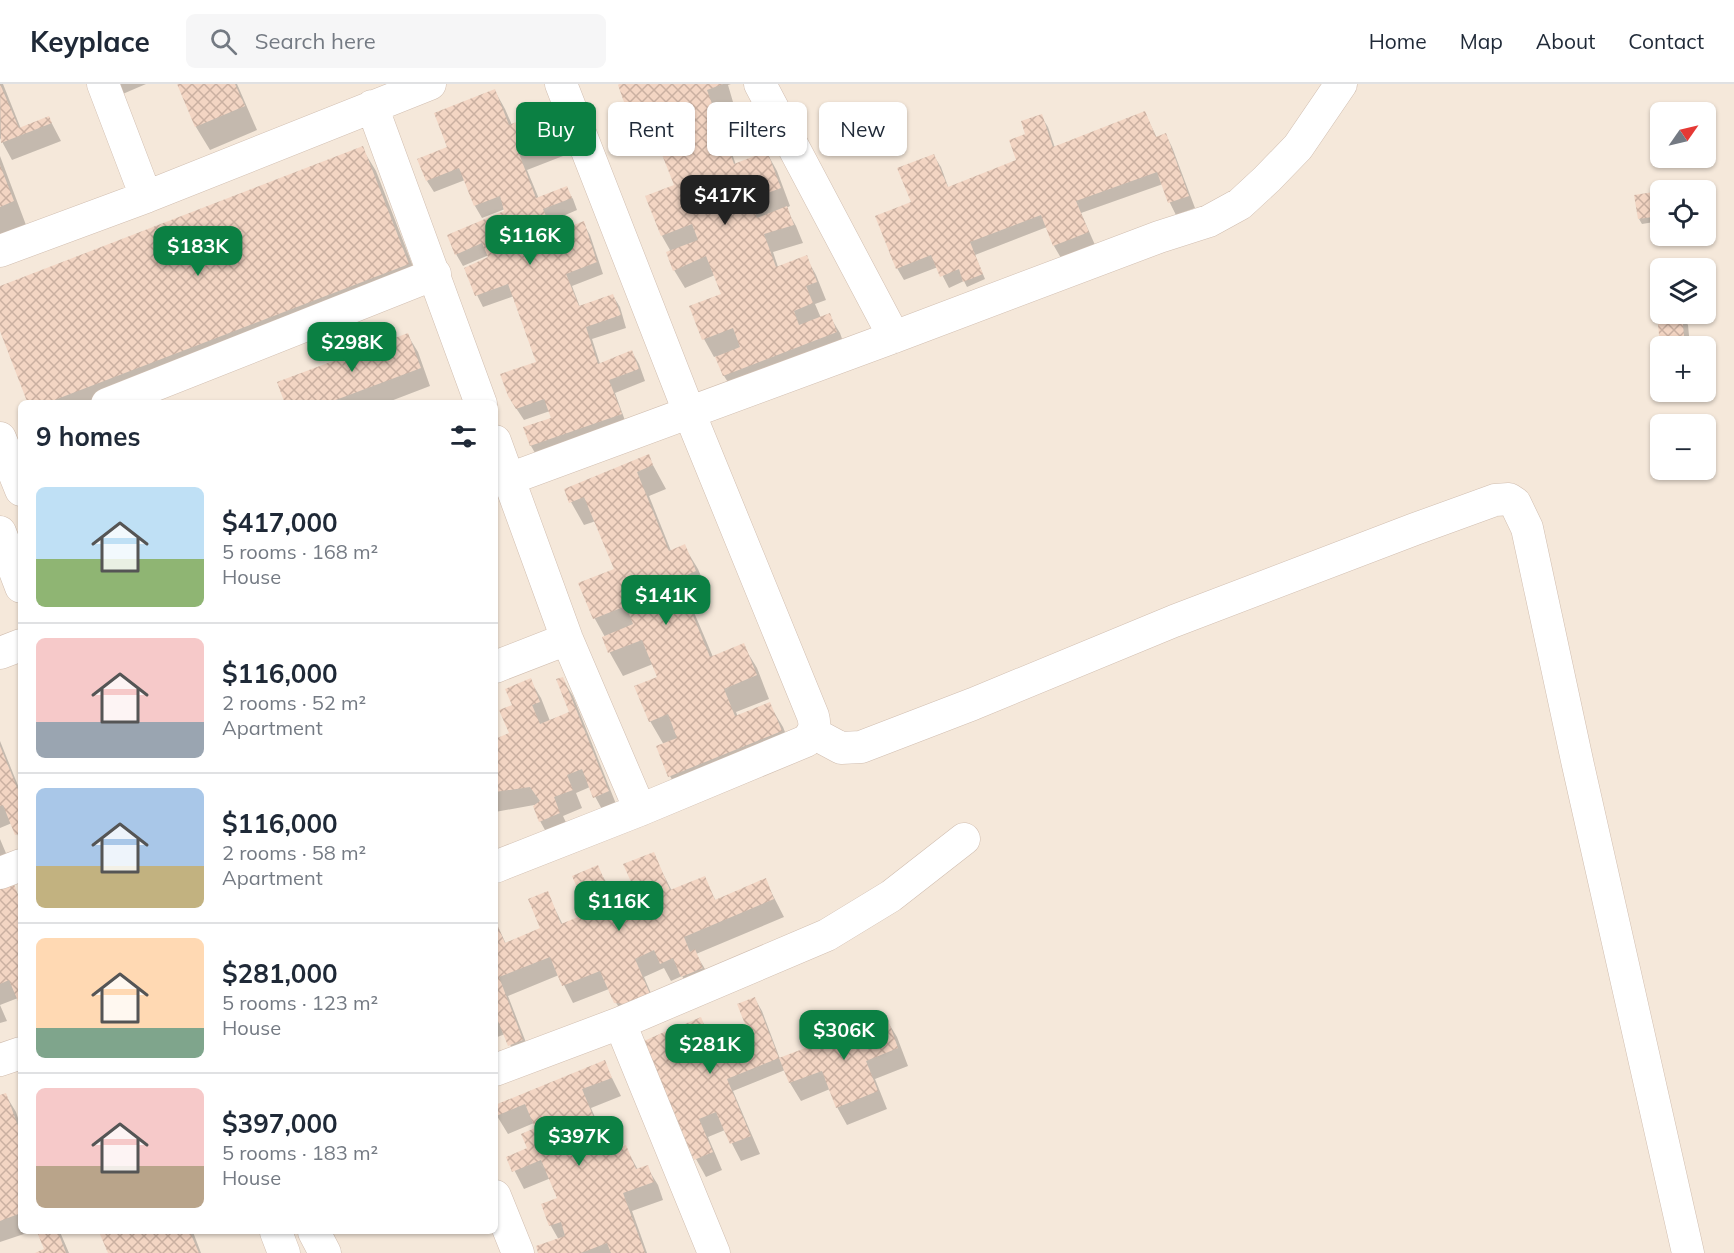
<!DOCTYPE html>
<meta charset="utf-8">
<style>
:root{--surface:#fff;--page:#f6f6f7;--text:#1f2937;--muted:#747a83;--line:#e0e1e3;--accent:#0b8043}
body{margin:0;font-family:Mulish,sans-serif;background:var(--page);color:var(--text);height:100vh;display:flex;flex-direction:column;font-size:22px;white-space:nowrap}
*{box-sizing:border-box;margin:0}
p{font-size:20px;color:var(--muted)}
.icon{flex:none;width:33px;height:33px;fill:none;stroke:currentColor;stroke-width:2;stroke-linecap:round;stroke-linejoin:round}
.map{position:relative;flex:1;overflow:hidden}
.sheet{position:absolute;left:18px;top:316px;width:480px;height:834px;display:flex;flex-direction:column;background:var(--surface);border-radius:9px;box-shadow:0 2px 4px #0004}
.sheet>*{flex:none}
.top-card{position:absolute;left:516px;top:18px;width:570px;height:54px;display:flex;gap:12px}
.needle{width:39px;rotate:56deg}
.tools{position:absolute;left:1650px;top:18px;display:grid;gap:12px}
.tools a{display:grid;place-items:center;width:66px;height:66px;border-radius:9px;background:var(--surface);box-shadow:0 2px 4px #0004;font-size:30px}
.price{position:absolute;translate:-50% -51px;padding:0 14px;border-radius:12px;background:var(--accent);color:#fff;font-size:20px;line-height:39px;filter:drop-shadow(0 2px 3px #0008)}
.price::after{content:'';position:absolute;left:50%;top:36px;width:18px;height:14px;margin-left:-9px;background:inherit;clip-path:polygon(0 0,100% 0,50% 100%)}
.price.active{background:#222;color:#fff}
ul{padding:0;list-style:none}
li{display:flex;align-items:center;gap:18px;height:150px;padding:0 18px}
li+li{border-top:2px solid var(--line)}
li span{display:grid;place-items:center;flex:none;width:168px;height:120px;border-radius:9px;color:#555}
li>.icon{margin-inline-start:auto}
span .icon{width:72px;height:72px;fill:#fffc;stroke-width:1}
li b{font-size:26px}
h2{display:flex;justify-content:space-between;align-items:center;height:72px;padding:0 18px;font-size:26px}
.tag{padding:0 21px;border-radius:9px;background:var(--surface);box-shadow:0 2px 4px #0004;font-size:21px;line-height:54px}
.tag.active{background:var(--accent);color:#fff}
header{display:flex;align-items:center;gap:36px;box-sizing:border-box;height:84px;padding:0 30px;background:var(--surface);border-bottom:2px solid var(--line)}
header strong{font-size:28px}
nav{display:flex;gap:33px;margin-inline-start:auto;font-size:21px}
.search{width:420px;height:54px;background:var(--page);display:flex;align-items:center;gap:15px;box-sizing:border-box;padding:0 21px;border-radius:9px;color:var(--muted);font-size:22px}
.map>svg:first-child{display:block}
</style>
<header>
<strong>Keyplace</strong>
<div class="search"><svg class="icon" aria-label="search" viewBox="0 0 24 24"><circle cx="10" cy="10" r="6"/><path d="M15 15l6 6"/></svg>Search here</div>
<nav><a>Home</a><a>Map</a><a>About</a><a>Contact</a></nav>
</header>
<div class="map">
<svg width="1734" height="1169" viewBox="0 0 1734 1169">
<defs>
<pattern id="building-cross-hatch" width="8" height="8" patternUnits="userSpaceOnUse" patternTransform="scale(1.5)"><rect width="8" height="8" fill="#f3d5c3"/><path d="M0 0l8 8M0 8l8-8" fill="none" stroke="#cab0a1"/></pattern>
</defs>
<rect width="100%" height="100%" fill="#fdf6ec"/>
<path fill="#f5e8da" fill-rule="evenodd" d="M0,0H1734V1169H0ZM1660,28H1706V74H1660ZM1660,106H1706V152H1660ZM1660,184H1706V230H1660ZM1660,262H1706V308H1660ZM21,320H495V1148H21ZM1660,340H1706V386H1660Z"/>
<path fill="#0003" d="M0,0H3L21,45L49,34L61,57L12,76L0,54Z
M94,0H146L104,18Z
M178,0H237L257,46L210,66L196,43Z
M624,0H731L728,1L733,18L716,24L736,81L767,69L777,87L790,122L786,124L796,142L803,159L773,168L778,183L806,173L816,191L826,216L815,220L821,234L829,231L840,249L846,266L735,309L724,292L717,272L714,273L704,255L723,210L715,191L685,204L674,186L668,169L670,166L662,152L676,101L658,48L628,59L618,41L626,19Z
M495,7L505,25L512,41L543,29L553,47L563,72L527,86L539,115L566,104L573,115L577,126L549,138L554,150L583,139L590,151L603,190L572,202L580,223L613,212L620,223L626,244L592,255L600,280L632,268L639,280L645,297L615,309L627,342L538,374L531,362L525,344L553,335L550,327L524,336L516,324L538,278L514,212L483,223L477,211L489,171L463,182L456,170L506,128L505,125L482,134L475,122L465,96L434,108L427,97L449,64Z
M1145,29L1157,54L1166,51L1172,63L1195,124L1176,131L1170,119L1163,100L1081,129L1095,161L1061,174L1054,162L1047,143L975,171L985,195L967,203L964,197L949,204L938,183L904,196L897,184L877,133L913,119L934,72L941,83L949,105L1018,77L1027,51L1041,32L1048,43L1055,64Z
M362,64L376,87L421,203L118,320H30L0,243V203Z
M0,72L26,141L0,151Z
M1659,109L1660,112V137L1642,140L1639,135Z
M1681,230L1688,241L1690,262H1661L1659,231Z
M407,250L418,268L430,302L383,320H287Z
M648,372L666,405L649,412L671,467L684,462L698,485L709,511L690,519L713,573L743,561L757,584L769,615L736,628L738,633L769,620L783,643L794,671L683,716L670,692L664,661L650,637L659,594L653,580L623,592L610,569L604,554L605,553L595,535L580,500L616,485L596,437L584,441L571,418Z
M562,594L573,612L618,725L605,731L590,703L576,709L582,724L563,732L570,747L550,755L540,737L534,721L495,728V657L511,650L514,622L530,596L541,614L550,637L571,629Z
M0,657L21,709V758L12,739L0,744Z
M0,755L8,774L0,777Z
M653,770L672,807L704,794L716,817L765,796L784,833L696,870L705,885L712,902L693,910L682,892L671,897L664,884L644,893L659,928L626,937L609,905L573,919L559,891L508,912L532,974L519,979L505,950L495,954V836L506,860L542,845L547,809L563,841L590,830L597,783L608,801L616,819L638,810Z
M13,802L21,816V921L18,914L0,921L7,937L0,939V807Z
M755,915L762,927L780,975L886,935L897,953L908,982L875,995L887,1025L847,1041L837,1023L830,1005L801,1017L790,999L785,986L733,1007L760,1070L741,1077L725,1046L708,1053L722,1086L706,1093L696,1075L671,947L687,978L696,975L700,934L716,965L751,951Z
M604,978L621,1012L591,1024L610,1068L625,1062L638,1086L647,1083L658,1101L663,1116L632,1127L647,1169H540L559,1156L551,1142L543,1121L559,1115L551,1094L524,1105L508,1074L529,1065L537,1045L534,1039L508,1050L497,1032L495,1022Z
M5,1010L16,1028L21,1043V1148H30L0,1158V1012Z
M39,1148H60L69,1169H38L46,1166Z
M101,1148H193L201,1169H110Z"/>
<path fill="url(#building-cross-hatch)" d="M0,0L19,44L49,32L52,39L1,59Z
M177,0H235L245,22L195,43Z
M723,0L707,6L734,80L767,67L781,104L751,115L757,134L787,122L794,141L764,150L776,183L807,171L817,198L806,202L813,219L794,227L799,241L830,229L837,248L723,292L715,273L740,263L733,244L702,256L689,222L721,210L706,172L673,187L666,168L698,156L692,140L661,152L645,112L674,101L659,63L652,29L616,42L609,24L624,18L618,1L619,0Z
M495,5L509,41L544,27L554,54L518,67L536,114L567,102L572,114L543,125L553,149L584,137L597,178L566,190L579,222L613,210L621,231L586,243L598,280L632,266L639,285L609,296L622,330L530,362L523,343L551,334L544,315L516,325L508,312L500,290L536,278L508,200L475,212L464,184L488,173L482,159L455,171L447,151L504,127L500,112L474,122L459,84L426,97L417,75L447,63L434,29Z
M1145,27L1156,53L1166,49L1189,112L1168,119L1157,88L1076,117L1089,148L1053,162L1041,131L970,158L983,190L963,198L959,185L940,193L931,171L896,185L875,132L911,118L897,84L934,70L948,103L1016,76L1009,56L1025,50L1021,37L1042,30L1053,63Z
M363,62L409,180L44,320H28L0,247V202Z
M0,81L14,117L0,123Z
M1660,107V132L1638,135L1634,111Z
M1657,229L1682,230L1685,262H1660Z
M408,249L421,284L325,320H285L277,298Z
M649,370L653,381L637,388L669,467L685,460L696,487L678,495L710,573L744,559L757,591L724,605L735,632L770,618L782,647L668,693L656,662L677,654L668,630L649,638L634,602L657,593L642,556L608,569L602,553L633,540L626,522L593,535L578,499L614,485L584,413L569,419L564,405Z
M563,593L609,707L593,714L582,685L567,691L573,706L554,713L560,729L539,738L533,722L540,717L530,703L495,708V655L509,649L499,626L512,621L505,605L531,594L540,618L532,621L540,640L569,628L556,595Z
M0,662L21,713V749L15,751L3,721L0,722Z
M654,768L670,806L705,792L715,816L766,794L774,815L684,853L690,868L695,865L703,884L681,893L673,874L660,880L654,866L635,875L650,910L626,920L614,919L600,887L562,902L550,873L499,893L523,956L508,962L496,932L495,933V836L505,859L540,844L528,815L548,807L561,840L588,829L572,792L598,781L614,819L636,809L623,780Z
M14,800L21,819V924L9,896L0,900V805Z
M755,913L779,974L727,995L751,1052L730,1060L716,1028L699,1035L713,1068L694,1076L644,957L671,945L685,977L694,974L680,942L701,933L714,964L749,950L737,920Z
M887,933L898,964L866,977L878,1007L836,1024L822,987L789,999L779,974Z
M605,976L612,994L582,1005L608,1068L626,1061L636,1085L648,1081L654,1098L623,1109L645,1169H611L607,1159L581,1169H538L536,1162L565,1152L561,1138L549,1142L541,1120L557,1114L541,1076L512,1088L506,1073L527,1064L521,1050L535,1044L525,1020L496,1032L495,1021Z
M6,1009L21,1050V1129L0,1137V1011Z
M37,1148H58L66,1169H35L44,1165Z
M99,1148H190L199,1169H108Z"/>
<g fill="none" stroke-linecap="round" stroke-linejoin="round">
<g stroke="#d1beb0" stroke-width="33">
<path id="minor" d="M103,0L146,113
M760,0L894,253
M372,22L481,320
M0,167L146,113L430,0
M107,320L435,190
M0,354L21,406
M495,357L567,555L640,726
M509,395L894,253L1159,153L1209,137L1240,120L1267,95L1298,63L1341,0
M0,448L21,503
M0,569L21,561
M495,583L567,555
M813,649L841,664L861,663L973,620L1174,537L1415,445L1495,416L1509,415L1515,419L1527,444L1578,681L1688,1169
M495,783L640,726L806,657C814,648 816,643 813,632L689,328L561,0
M0,789L21,781
M620,939L714,1169
M0,976L21,969
M495,986L620,939L827,851L891,812L964,755
M495,1112L518,1169
M276,1148L284,1169
M314,1148L325,1169"/>
</g>
<use href="#minor" stroke="#fff" stroke-width="32"/>
</g>
</svg>
<div class="tools">
<a><svg class="needle" viewBox="-14 -14 28 28"><path d="M0-13l5 13h-10z" fill="#e53935"/><path d="M0 13l5-13h-10z" fill="#747a83"/></svg></a>
<a><svg class="icon" aria-label="locate" viewBox="0 0 24 24"><circle cx="12" cy="12" r="6"/><path d="M12 2v4M12 18v4M2 12h4M18 12h4"/></svg></a>
<a><svg class="icon" aria-label="layers" viewBox="0 0 24 24"><path d="M12 4l9 5-9 5-9-5zM3 14l9 5 9-5"/></svg></a>
<a>+</a>
<a>−</a>
</div>
<b class="price active" style="left:725px;top:142px">$417K</b>
<b class="price" style="left:530px;top:182px">$116K</b>
<b class="price" style="left:198px;top:193px">$183K</b>
<b class="price" style="left:352px;top:289px">$298K</b>
<b class="price" style="left:666px;top:542px">$141K</b>
<b class="price" style="left:619px;top:848px">$116K</b>
<b class="price" style="left:844px;top:977px">$306K</b>
<b class="price" style="left:710px;top:991px">$281K</b>
<b class="price" style="left:579px;top:1083px">$397K</b>
<div class="top-card">
<a class="tag active">Buy</a>
<a class="tag">Rent</a>
<a class="tag">Filters</a>
<a class="tag">New</a>
</div>
<section class="sheet">
<h2>9 homes<svg class="icon" aria-label="filters" viewBox="0 0 24 24"><path d="M4 7h16M4 17h16"/><circle cx="9" cy="7" r="2"/><circle cx="15" cy="17" r="2"/></svg></h2>
<ul>
<li><span style="background:linear-gradient(#bfe0f5 60%,#8fb573 0)"><svg class="icon" aria-label="home" viewBox="0 0 24 24"><path d="M3 11l9-7 9 7M6 9v11h12V9"/></svg></span><div><b>$417,000</b><p>5 rooms · 168 m²</p><p>House</p></div></li>
<li><span style="background:linear-gradient(#f6c9c9 70%,#9aa5b1 0)"><svg class="icon" aria-label="home" viewBox="0 0 24 24"><path d="M3 11l9-7 9 7M6 9v11h12V9"/></svg></span><div><b>$116,000</b><p>2 rooms · 52 m²</p><p>Apartment</p></div></li>
<li><span style="background:linear-gradient(#a9c7e8 65%,#c2b280 0)"><svg class="icon" aria-label="home" viewBox="0 0 24 24"><path d="M3 11l9-7 9 7M6 9v11h12V9"/></svg></span><div><b>$116,000</b><p>2 rooms · 58 m²</p><p>Apartment</p></div></li>
<li><span style="background:linear-gradient(#ffd9b3 75%,#7fa58c 0)"><svg class="icon" aria-label="home" viewBox="0 0 24 24"><path d="M3 11l9-7 9 7M6 9v11h12V9"/></svg></span><div><b>$281,000</b><p>5 rooms · 123 m²</p><p>House</p></div></li>
<li><span style="background:linear-gradient(#f6c9c9 65%,#b9a48a 0)"><svg class="icon" aria-label="home" viewBox="0 0 24 24"><path d="M3 11l9-7 9 7M6 9v11h12V9"/></svg></span><div><b>$397,000</b><p>5 rooms · 183 m²</p><p>House</p></div></li>
</ul>
</section>
</div>
